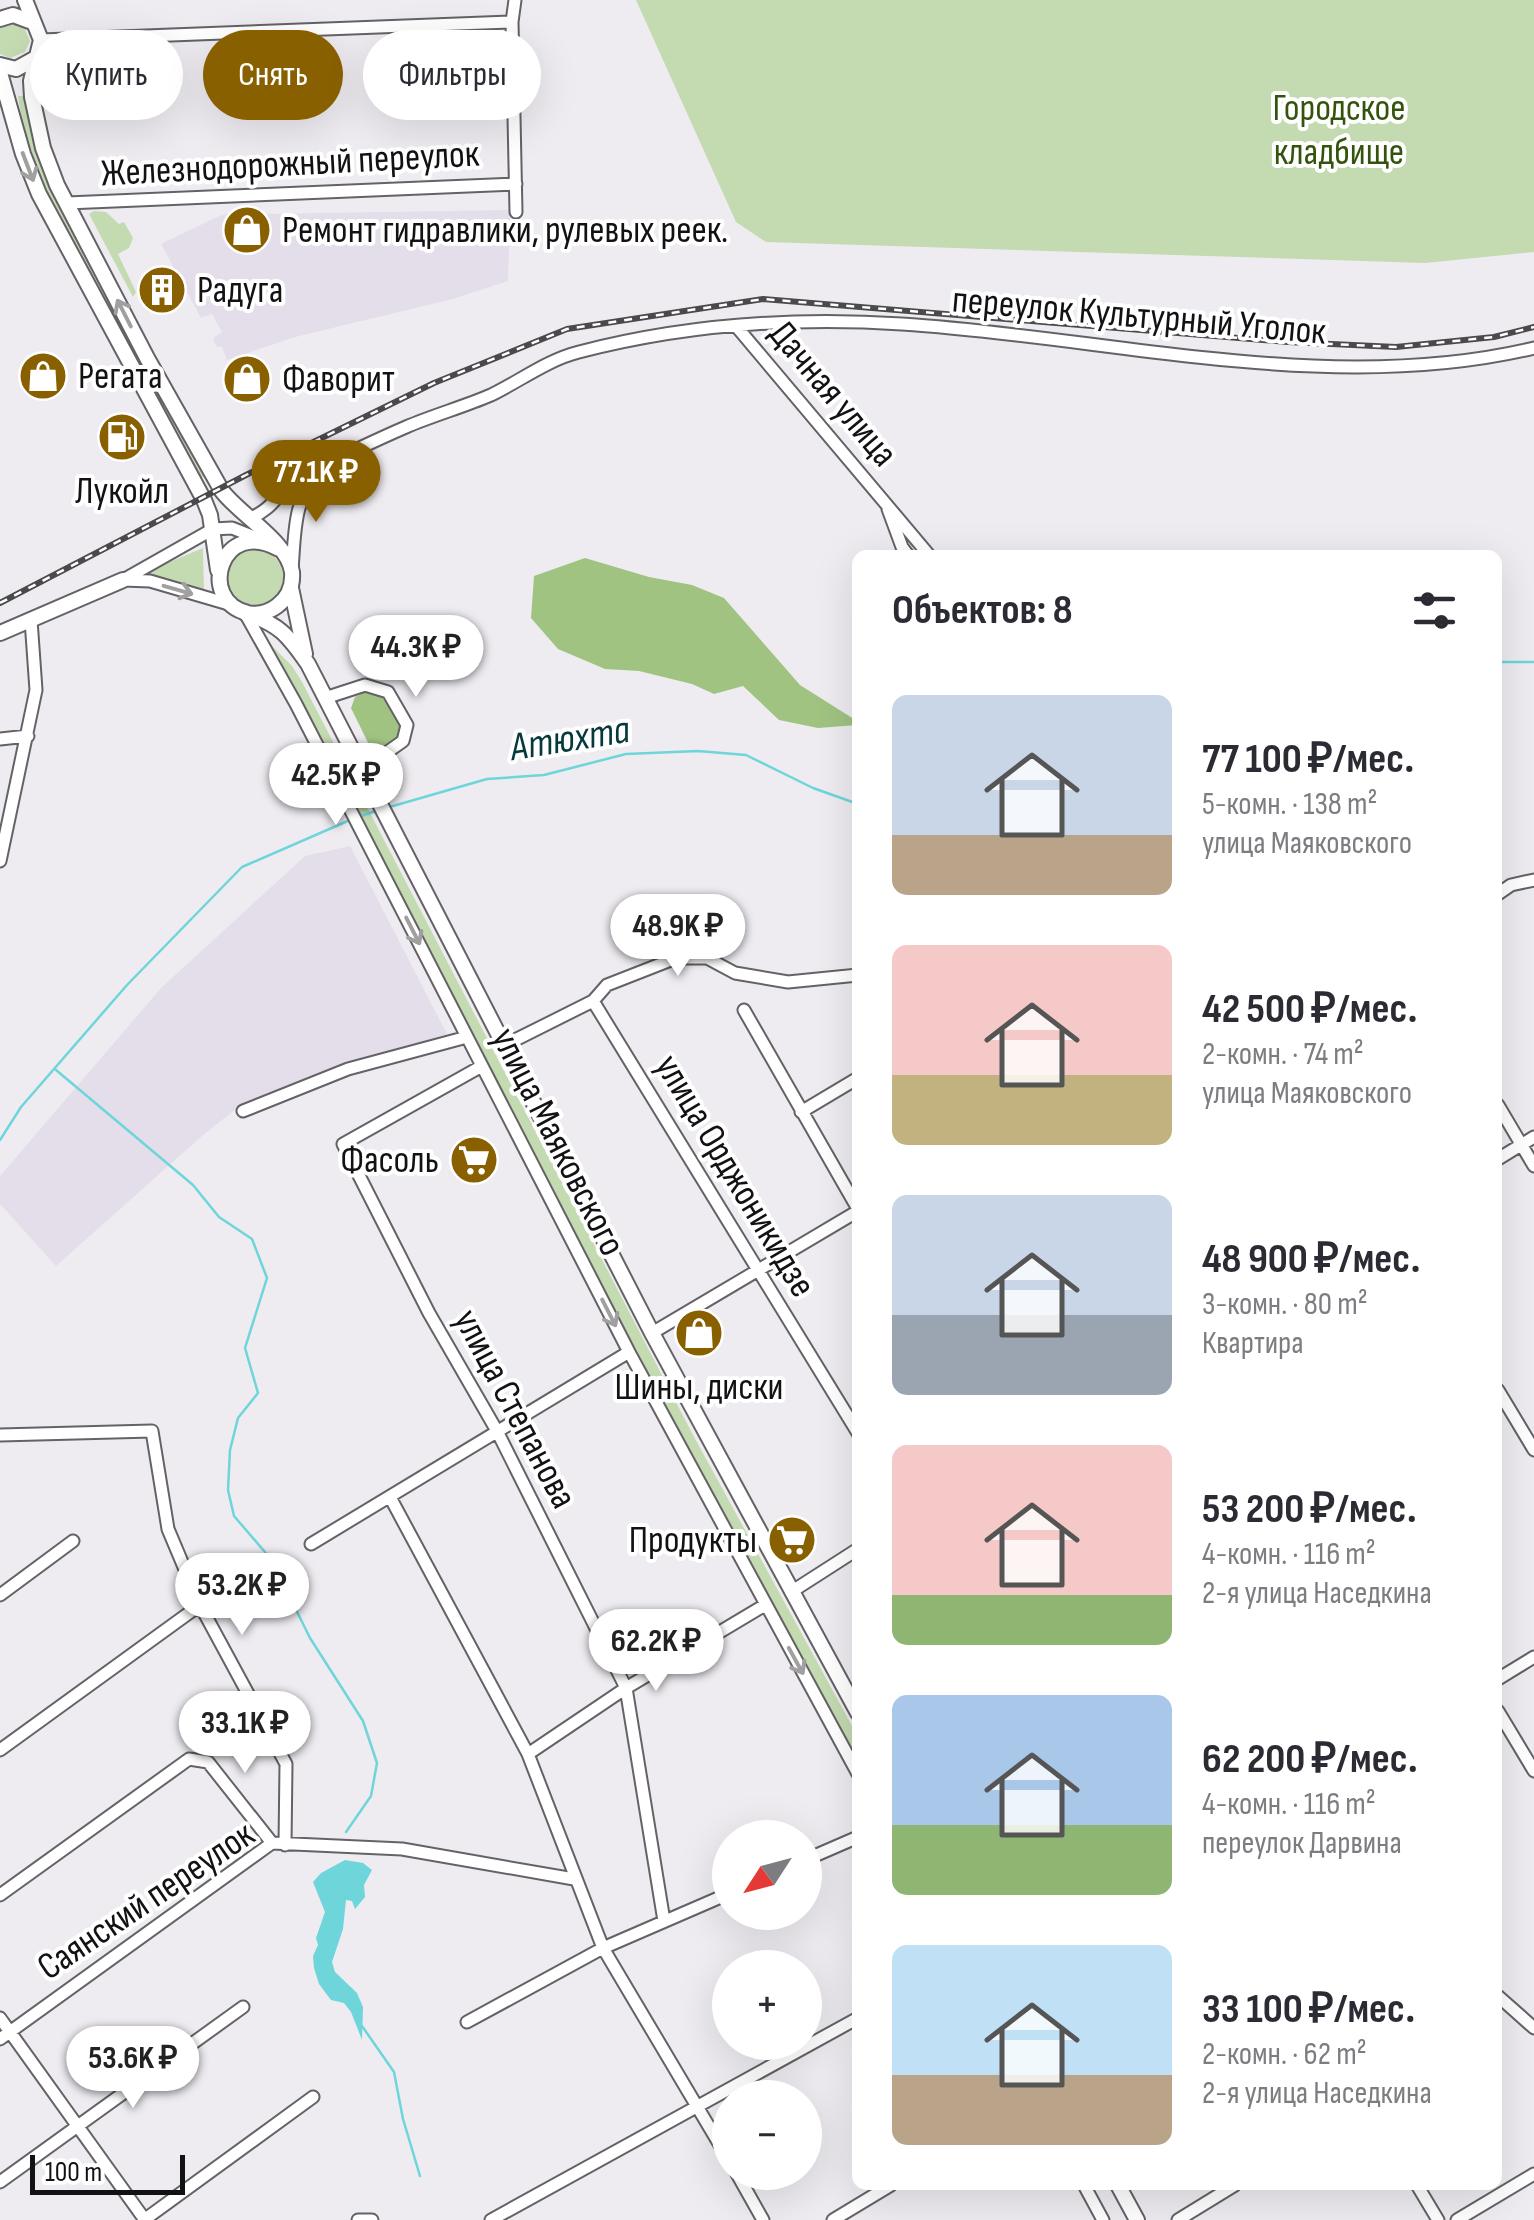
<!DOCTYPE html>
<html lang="ru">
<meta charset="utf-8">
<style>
:root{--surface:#fff;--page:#f2f2f3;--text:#2b2b33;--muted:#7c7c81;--accent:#896000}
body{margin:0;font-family:"Sofia Sans Condensed",sans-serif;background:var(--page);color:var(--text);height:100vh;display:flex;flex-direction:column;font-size:38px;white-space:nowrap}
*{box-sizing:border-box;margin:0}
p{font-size:32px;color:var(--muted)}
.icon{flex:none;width:55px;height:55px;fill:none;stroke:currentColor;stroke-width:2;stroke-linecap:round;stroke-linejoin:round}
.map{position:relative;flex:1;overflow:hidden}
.panel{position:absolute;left:852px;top:550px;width:650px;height:1640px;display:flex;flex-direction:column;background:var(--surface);border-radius:15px;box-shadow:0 10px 40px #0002}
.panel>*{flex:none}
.banner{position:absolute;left:30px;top:30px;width:672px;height:90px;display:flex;gap:20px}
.needle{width:65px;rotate:234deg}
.buttons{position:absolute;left:712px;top:1820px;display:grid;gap:20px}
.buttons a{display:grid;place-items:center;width:110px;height:110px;border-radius:50%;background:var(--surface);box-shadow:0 10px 40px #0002;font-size:50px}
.scale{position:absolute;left:30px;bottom:25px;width:155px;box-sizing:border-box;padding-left:10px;border:5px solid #121113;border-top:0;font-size:28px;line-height:35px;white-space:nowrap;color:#121113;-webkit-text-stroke:8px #fff;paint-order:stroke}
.price{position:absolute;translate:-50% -85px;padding:0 22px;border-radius:35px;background:#fff;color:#222;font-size:32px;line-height:65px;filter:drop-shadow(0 2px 5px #0008)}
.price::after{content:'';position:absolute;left:50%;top:60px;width:30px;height:22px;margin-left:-15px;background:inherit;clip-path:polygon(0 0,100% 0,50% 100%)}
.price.selected{background:var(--accent);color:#fff}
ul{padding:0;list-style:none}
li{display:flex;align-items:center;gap:30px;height:250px;padding:0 40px}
li span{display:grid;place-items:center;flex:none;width:280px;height:200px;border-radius:15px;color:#555}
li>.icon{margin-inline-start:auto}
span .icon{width:120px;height:120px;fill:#fffc;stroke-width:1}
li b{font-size:42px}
h2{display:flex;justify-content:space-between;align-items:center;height:120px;padding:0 40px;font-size:42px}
.chip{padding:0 35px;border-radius:45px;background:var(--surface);box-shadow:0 10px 40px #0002;font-size:35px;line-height:90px}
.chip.selected{background:var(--accent);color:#fff}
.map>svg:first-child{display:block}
</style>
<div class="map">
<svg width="1534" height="2220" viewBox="0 0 1534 2220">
<rect width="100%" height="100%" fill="#eeecf1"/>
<path fill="#e4deea" d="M510,210L508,281L453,299L295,337L227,360L222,347L216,346L213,338L222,332L212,314L201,318L161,244L217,217L236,211L257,214Z
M350,846L447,1034L348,1064L241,1105L202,1136L56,1266L0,1204V1176L161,988L305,856Z"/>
<path fill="#c4dab1" d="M636,0H1534V252L1425,263L766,242L736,222Z
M13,22L24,27L30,41L25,52L10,58L0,54V26Z
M18,96H26L37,152L206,475L200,479L48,193L26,146Z
M94,211L106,212L119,224L124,222L133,238L129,248L118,254L136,292L133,297L89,214Z
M203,548L204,592L146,572Z
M227 577a28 28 0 1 1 56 0a28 28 0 1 1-56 0Z
M268,642L292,666L302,682L692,1433L857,1735V1760L680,1438Z"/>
<path fill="#a0c382" d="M585,558L649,577L692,585L724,598L800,685L857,721V725L818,728L779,720L743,686L714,694L692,684L639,671L605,669L558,649L531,618L534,576Z
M368,690L387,696L401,722V740L375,757L351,708L355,697Z"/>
<path fill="#6ed5db" d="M345,1860L363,1863L372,1870L364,1885L365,1897L355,1909L352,1901L346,1900L343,1929L332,1962L335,1972L357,1993L363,2007L362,2040L351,2012L344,2003L331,2000L319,1984L314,1968L313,1956L318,1945L316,1938L325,1912L313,1882L321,1873Z"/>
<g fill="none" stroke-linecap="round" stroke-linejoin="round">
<path stroke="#6ed5db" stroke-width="2.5" d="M1498,662H1534
M386,808L487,779L544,775L626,754L698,751L746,755L813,788L858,804
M358,817L379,810
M56,1070L193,1185L219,1217L252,1239L267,1278L245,1348L258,1393L238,1418L230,1450L228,1490L234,1516L271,1559L310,1638L363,1721L377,1763L371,1796L346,1832
M0,1140L21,1107L127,985L242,867L350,820
M362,2026L394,2072L403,2119L420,2176"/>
<g stroke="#646266" stroke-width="15">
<path id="minor" d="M515,0L512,22L516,212
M41,40L512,22
M67,203L516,184
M736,326L929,555
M888,509L902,547L908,555
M249,519C276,507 276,494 296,479C332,461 369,443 406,427C434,415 463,407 491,395C520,381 547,360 579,352C683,325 795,317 902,324C1109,337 1329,397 1534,348
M292,570C295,533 293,500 319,471
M123,580L213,529L232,528L267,542
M123,580L150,581L232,605
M245,613L296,704L629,1352L858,1774
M325,698L365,685L388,692L407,725L403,741L362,770
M0,739L28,736
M0,861L36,690L31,620
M1498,894L1511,885L1534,880
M593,1001L858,1433
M744,1010L858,1209
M505,1045L593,1001L607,985L676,958H707L735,973L788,982L858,975
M482,1066L343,1144L429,1313L497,1431L626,1688L664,1921
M1498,1105L1534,1166
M243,1111L348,1069L467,1037
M801,1112L858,1078
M1498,1159L1534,1137
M652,1333L858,1211
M1498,1390L1534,1450
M0,1435L152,1431L168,1529L200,1605L286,1764L285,1845
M390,1497L528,1754L603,1948L730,2162
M311,1544L629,1352
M791,1592L858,1549
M0,1595L73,1541
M1498,1679L1534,1657
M1498,1711L1534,1771
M0,1750L200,1605
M528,1754L626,1688L765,1605
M805,1860L858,1837
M0,1895L189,1759L208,1762L272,1843
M1498,1996L1534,2028
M0,2018L145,2220
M467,2022L603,1948L730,1893
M0,2039L272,1843L402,1849L574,1879
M736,2172L763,2220
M0,2182L243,2007
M1084,2185L1103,2220
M1417,2185L1438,2220
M144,2220L313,2097
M358,2220H372
M491,2220L858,2018
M833,2220L891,2185
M1178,2220L1235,2185
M1457,2220L1534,2174"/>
</g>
<g stroke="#646266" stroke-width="18">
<path id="major" d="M25,0L41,40L31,81L32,97L43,148L57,185L147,358L222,491C240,515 288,542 292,572C293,586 288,598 277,606C269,612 258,615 248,613C196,601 221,516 279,549
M0,19L13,15L32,22
M0,65L16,69L36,58
M0,73L23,154L39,194L204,500L210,515L218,570
M291,588L305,654
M245,613C279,624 288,635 308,664L652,1333L858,1713
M0,633L123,580
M1118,2185L1137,2220"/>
</g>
<use href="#minor" stroke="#fff" stroke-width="11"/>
<use href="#major" stroke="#fff" stroke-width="14"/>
<g stroke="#4a494b" stroke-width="6">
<path id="rail" d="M0,603L246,475L434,383L567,329L763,299L1288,342L1396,347L1494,337L1534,327"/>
</g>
<use href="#rail" stroke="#fff" stroke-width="2.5" stroke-dasharray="8" stroke-linecap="butt"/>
</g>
<defs><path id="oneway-shaft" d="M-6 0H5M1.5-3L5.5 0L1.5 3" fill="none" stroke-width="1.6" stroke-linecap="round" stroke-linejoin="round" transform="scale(2.5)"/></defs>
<g stroke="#a0a0a1">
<use href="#oneway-shaft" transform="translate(28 167) rotate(69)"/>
<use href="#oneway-shaft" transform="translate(124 313) rotate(-117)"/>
<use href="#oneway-shaft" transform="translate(178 590) rotate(16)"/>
<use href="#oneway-shaft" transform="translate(413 931) rotate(63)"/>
<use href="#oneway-shaft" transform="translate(609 1313) rotate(63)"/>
<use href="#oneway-shaft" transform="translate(796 1661) rotate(61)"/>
</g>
<defs>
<g id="shop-disc" transform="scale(2.5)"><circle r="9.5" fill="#896000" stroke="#fff"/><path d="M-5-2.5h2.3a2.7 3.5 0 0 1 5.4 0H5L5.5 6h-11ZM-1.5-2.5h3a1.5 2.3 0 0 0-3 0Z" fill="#fff"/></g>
<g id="building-disc" transform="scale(2.5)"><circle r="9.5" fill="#896000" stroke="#fff"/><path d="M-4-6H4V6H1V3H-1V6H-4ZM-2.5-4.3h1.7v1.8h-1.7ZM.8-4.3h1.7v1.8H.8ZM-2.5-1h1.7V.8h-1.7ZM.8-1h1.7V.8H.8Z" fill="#fff"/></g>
<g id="fuel-disc" transform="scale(2.5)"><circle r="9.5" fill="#896000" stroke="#fff"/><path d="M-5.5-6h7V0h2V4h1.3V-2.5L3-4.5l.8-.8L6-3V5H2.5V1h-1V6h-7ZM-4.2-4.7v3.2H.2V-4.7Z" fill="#fff"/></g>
<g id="supermarket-disc" transform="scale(2.5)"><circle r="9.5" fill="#896000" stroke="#fff"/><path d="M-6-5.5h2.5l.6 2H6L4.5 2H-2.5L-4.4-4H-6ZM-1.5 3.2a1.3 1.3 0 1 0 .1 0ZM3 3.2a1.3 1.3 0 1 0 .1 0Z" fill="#fff"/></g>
</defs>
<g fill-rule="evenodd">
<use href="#shop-disc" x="247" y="230"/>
<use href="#building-disc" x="162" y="290"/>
<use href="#shop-disc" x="43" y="376"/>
<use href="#shop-disc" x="247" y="379"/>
<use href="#fuel-disc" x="122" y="437"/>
<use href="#supermarket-disc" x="474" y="1160"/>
<use href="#shop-disc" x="699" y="1333"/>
<use href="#supermarket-disc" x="792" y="1540"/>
</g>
<g text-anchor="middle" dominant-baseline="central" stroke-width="8" stroke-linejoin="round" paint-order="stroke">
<g font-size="38" fill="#34530d" stroke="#fff">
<text x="1339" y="108">Городское<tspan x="1339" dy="44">кладбище</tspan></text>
</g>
<g font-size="38" fill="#121113" stroke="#fff">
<text transform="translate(290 164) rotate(-3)">Железнодорожный переулок</text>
<text transform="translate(1139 316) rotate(5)">переулок Культурный Уголок</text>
<text transform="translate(833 394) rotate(50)">Дачная улица</text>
<text transform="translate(558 1142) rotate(63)">улица Маяковского</text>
<text transform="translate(735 1176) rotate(59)">улица Орджоникидзе</text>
<text transform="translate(515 1409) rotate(62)">улица Степанова</text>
<text transform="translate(146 1901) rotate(-34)">Саянский переулок</text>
</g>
<g font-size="38" fill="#121113" stroke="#fff" text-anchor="start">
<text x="282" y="230">Ремонт гидравлики, рулевых реек.</text>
<text x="197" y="290">Радуга</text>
<text x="78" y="376">Регата</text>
<text x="282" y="379">Фаворит</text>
<text x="122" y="491" text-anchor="middle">Лукойл</text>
<text x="439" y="1160" text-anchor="end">Фасоль</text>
<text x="699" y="1387" text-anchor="middle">Шины, диски</text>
<text x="757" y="1540" text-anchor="end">Продукты</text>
</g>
<g font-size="40" font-style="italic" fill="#06393c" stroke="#fff">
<text transform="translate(570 739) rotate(-9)">Атюхта</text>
</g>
</g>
</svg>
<div class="buttons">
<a><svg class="needle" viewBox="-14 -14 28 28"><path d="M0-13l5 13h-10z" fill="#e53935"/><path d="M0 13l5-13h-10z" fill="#7c7c81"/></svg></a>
<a>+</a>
<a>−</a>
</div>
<div class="scale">100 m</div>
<b class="price selected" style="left:316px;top:525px">77.1K ₽</b>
<b class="price" style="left:416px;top:700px">44.3K ₽</b>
<b class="price" style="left:336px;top:828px">42.5K ₽</b>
<b class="price" style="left:678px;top:979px">48.9K ₽</b>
<b class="price" style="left:242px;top:1638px">53.2K ₽</b>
<b class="price" style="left:656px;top:1694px">62.2K ₽</b>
<b class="price" style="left:245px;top:1776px">33.1K ₽</b>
<b class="price" style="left:133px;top:2111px">53.6K ₽</b>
<div class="banner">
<a class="chip">Купить</a>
<a class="chip selected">Снять</a>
<a class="chip">Фильтры</a>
</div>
<section class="panel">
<h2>Объектов: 8<svg class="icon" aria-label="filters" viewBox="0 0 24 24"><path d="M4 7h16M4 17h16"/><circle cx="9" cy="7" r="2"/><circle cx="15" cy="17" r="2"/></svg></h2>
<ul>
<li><span style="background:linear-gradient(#c9d6e8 70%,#b9a48a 0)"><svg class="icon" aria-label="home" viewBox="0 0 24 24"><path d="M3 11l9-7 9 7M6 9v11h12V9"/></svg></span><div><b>77 100 ₽/мес.</b><p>5-комн. · 138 m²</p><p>улица Маяковского</p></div></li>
<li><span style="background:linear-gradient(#f6c9c9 65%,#c2b280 0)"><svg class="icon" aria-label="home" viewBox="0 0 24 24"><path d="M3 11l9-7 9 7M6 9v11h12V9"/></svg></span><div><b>42 500 ₽/мес.</b><p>2-комн. · 74 m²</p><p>улица Маяковского</p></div></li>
<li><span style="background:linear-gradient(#c9d6e8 60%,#9aa5b1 0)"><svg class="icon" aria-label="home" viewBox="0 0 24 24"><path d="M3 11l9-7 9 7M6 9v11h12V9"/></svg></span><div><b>48 900 ₽/мес.</b><p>3-комн. · 80 m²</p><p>Квартира</p></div></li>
<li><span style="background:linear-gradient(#f6c9c9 75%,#8fb573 0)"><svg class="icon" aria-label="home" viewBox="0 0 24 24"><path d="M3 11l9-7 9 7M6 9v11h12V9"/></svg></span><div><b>53 200 ₽/мес.</b><p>4-комн. · 116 m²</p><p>2-я улица Наседкина</p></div></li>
<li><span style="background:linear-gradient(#a9c7e8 65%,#8fb573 0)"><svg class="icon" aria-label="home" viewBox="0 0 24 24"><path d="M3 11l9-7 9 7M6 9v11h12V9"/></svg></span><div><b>62 200 ₽/мес.</b><p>4-комн. · 116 m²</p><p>переулок Дарвина</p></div></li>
<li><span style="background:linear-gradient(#bfe0f5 65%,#b9a48a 0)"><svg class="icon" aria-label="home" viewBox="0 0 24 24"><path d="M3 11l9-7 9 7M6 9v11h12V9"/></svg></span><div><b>33 100 ₽/мес.</b><p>2-комн. · 62 m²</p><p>2-я улица Наседкина</p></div></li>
</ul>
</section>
</div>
